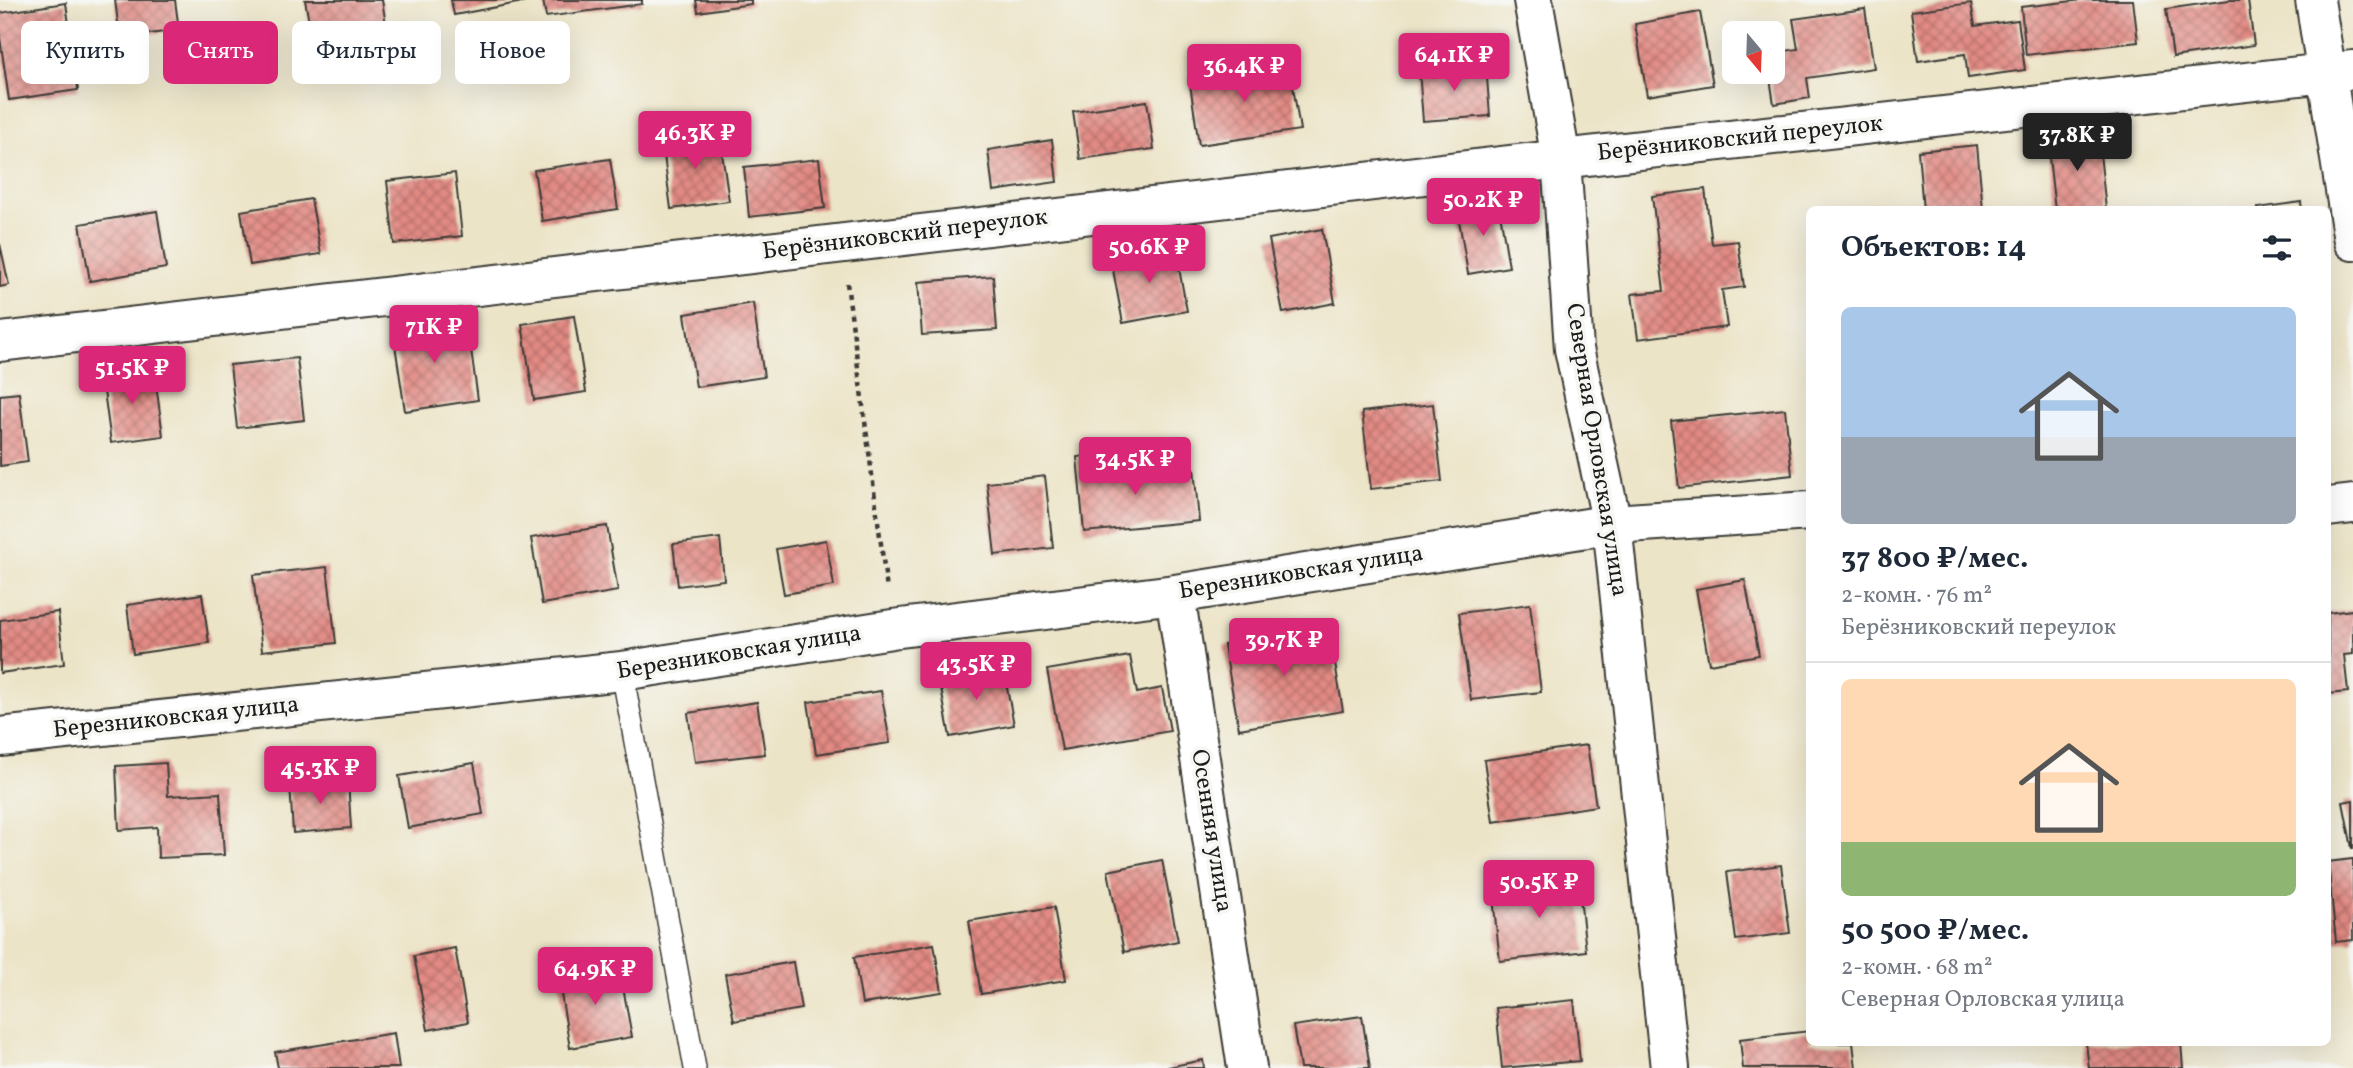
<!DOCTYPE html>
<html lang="ru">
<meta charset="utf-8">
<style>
:root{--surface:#fff;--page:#f6f6f7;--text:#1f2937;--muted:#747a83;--line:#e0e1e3;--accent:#db2777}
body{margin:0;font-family:Vollkorn,serif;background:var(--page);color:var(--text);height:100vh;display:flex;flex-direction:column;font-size:26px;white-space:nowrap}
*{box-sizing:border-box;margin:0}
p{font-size:23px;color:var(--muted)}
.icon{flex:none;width:38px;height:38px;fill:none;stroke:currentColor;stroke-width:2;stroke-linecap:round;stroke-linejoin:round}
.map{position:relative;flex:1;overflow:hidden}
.side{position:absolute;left:1806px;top:206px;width:525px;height:840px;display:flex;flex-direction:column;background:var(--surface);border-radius:10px;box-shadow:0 7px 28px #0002}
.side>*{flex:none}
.banner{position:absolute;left:21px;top:21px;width:665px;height:63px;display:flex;gap:14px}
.needle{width:46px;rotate:161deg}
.buttons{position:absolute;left:1722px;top:21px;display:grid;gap:14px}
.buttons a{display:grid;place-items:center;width:63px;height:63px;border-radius:10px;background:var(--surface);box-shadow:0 7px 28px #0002;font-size:35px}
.price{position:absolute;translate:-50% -60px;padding:0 16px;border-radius:7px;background:var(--accent);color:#fff;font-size:23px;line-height:46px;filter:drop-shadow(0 2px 4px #0008)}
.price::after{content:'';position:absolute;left:50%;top:42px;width:21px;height:16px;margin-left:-10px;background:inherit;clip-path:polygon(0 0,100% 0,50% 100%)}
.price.selected{background:#222;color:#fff}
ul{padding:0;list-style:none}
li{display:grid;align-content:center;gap:14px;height:371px;padding:0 35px}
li+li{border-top:2px solid var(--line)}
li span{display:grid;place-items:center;height:217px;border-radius:10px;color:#555}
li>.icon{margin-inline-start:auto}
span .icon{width:126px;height:126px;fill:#fffc;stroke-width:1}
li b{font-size:30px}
h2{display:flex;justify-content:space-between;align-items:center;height:84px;padding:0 35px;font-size:30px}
.tag{padding:0 24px;border-radius:10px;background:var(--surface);box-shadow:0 7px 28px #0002;font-size:24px;line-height:63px}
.tag.selected{background:var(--accent);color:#fff}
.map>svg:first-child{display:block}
</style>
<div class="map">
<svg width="2353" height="1068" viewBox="0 0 2353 1068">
<defs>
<pattern id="building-cross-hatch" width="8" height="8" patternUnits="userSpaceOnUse" patternTransform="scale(1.75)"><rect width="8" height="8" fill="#e28a84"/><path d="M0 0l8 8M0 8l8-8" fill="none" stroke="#b6706b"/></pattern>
</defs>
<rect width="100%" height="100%" fill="#f6f6f2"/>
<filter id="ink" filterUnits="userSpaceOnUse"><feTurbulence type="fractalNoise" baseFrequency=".0143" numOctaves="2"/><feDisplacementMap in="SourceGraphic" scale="14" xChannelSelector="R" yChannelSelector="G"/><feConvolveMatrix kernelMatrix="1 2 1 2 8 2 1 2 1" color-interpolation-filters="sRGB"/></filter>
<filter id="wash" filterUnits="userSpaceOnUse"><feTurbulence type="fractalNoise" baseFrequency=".00686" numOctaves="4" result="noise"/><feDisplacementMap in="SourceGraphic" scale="28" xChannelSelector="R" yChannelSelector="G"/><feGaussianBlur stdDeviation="1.57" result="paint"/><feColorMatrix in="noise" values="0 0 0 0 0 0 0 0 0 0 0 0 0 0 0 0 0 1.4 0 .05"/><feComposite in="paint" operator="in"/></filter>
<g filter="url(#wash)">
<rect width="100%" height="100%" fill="#ece4c7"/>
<g id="blocks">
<path fill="url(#building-cross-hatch)" d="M115,0H175L179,30L120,38Z
M305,0H382L387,31L313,44Z
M451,0H522L523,2L454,15Z
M543,0H642V4L546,17Z
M696,0H751V4L698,12Z
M2082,0H2133L2138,42L2026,55L2021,7Z
M2229,0H2248L2254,45L2173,57L2166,9Z
M66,3L78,90L9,100L0,38V13Z
M1971,3L1975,26L2018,20L2025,70L1968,78L1965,54L1918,61L1911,11Z
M1865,9L1874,68L1807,78L1810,98L1774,104L1769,72H1773V53L1798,49L1793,19Z
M1700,12L1713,85L1647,96L1635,24Z
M1289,62L1300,130L1199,145L1189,77Z
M1486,65L1490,116L1423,121L1419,70Z
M1147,101L1154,149L1080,159L1073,112Z
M719,132L729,201L671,209L662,140Z
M2098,134L2106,210H2055L2047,140Z
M1052,140L1057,182L993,191L988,150Z
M1977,145L1983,210H1923L1918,151Z
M610,159L618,209L542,221L534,170Z
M819,159L825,208L749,217L744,167Z
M455,173L462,236L394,244L387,181Z
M1705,189L1712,244L1738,241L1744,287L1722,290L1727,327L1638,339L1632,294L1664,291L1652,196Z
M311,199L321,254L250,265L241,211Z
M1498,201L1509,267L1468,274L1457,208Z
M2301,202L2302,210H2257V208Z
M157,211L166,268L90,281L80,224Z
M1322,229L1335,303L1283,313L1269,239Z
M0,244L9,285L0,287Z
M1175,247L1187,311L1123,323L1111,259Z
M993,276L997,330L922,335L918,282Z
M753,303L764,377L696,387L685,314Z
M574,316L586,392L534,400L522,324Z
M448,317L451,338L469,335L478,400L405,411L392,325Z
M297,358L304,420L237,428L230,365Z
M154,369L163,436L111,443L102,376Z
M19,393L28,462L0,466V395Z
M1433,404L1442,481L1371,489L1362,412Z
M1785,409L1792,475L1679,488L1671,421Z
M1101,454L1103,477L1194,468L1199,521L1084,532L1077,457Z
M1045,476L1053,548L995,555L987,483Z
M607,526L618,591L542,604L531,538Z
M720,538L724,580L678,586L673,544Z
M826,540L834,586L784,594L776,549Z
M327,567L336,643L262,651L253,575Z
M1745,580L1759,655L1709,664L1696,589Z
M202,594L209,643L133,654L127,605Z
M1530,604L1541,692L1471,700L1459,613Z
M2353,610V654L2344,655L2348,692L2328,694V613Z
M58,612L64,664L0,673V620Z
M1329,627L1343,711L1239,729L1224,645Z
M1130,656L1137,693L1162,688L1170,731L1062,750L1047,670Z
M1003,667L1014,725L950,737L939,678Z
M881,691L890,743L816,754L808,702Z
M757,702L765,754L695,762L688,713Z
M1587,745L1596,806L1493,822L1484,760Z
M166,763L168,796L220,793L224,855L158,858L157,827L119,830L116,766Z
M474,763L483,814L408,828L399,776Z
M348,780L351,828L293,833L290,784Z
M2353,800V848H2352L2343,802Z
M2353,859V940L2336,942L2328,862Z
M1162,860L1178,941L1124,952L1108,871Z
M1781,865L1790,933L1736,940L1727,872Z
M1578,879L1586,951L1500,961L1492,889Z
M1054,907L1066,980L981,994L969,921Z
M934,944L942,992L862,1004L854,957Z
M455,948L468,1022L428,1030L414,956Z
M793,962L801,1009L734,1021L725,974Z
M619,965L632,1037L570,1048L558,976Z
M1574,1000L1580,1061L1502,1068L1496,1008Z
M1362,1016L1370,1068H1300L1293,1026Z
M1810,1031V1043H1853L1856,1068H1743L1740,1039Z
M394,1033L399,1068H278L275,1052Z
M2086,1043H2181L2183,1068H2089Z
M1203,1060L1204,1068H1168V1067Z"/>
</g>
</g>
<g filter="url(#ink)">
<use href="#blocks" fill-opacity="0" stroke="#3b3a36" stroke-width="2"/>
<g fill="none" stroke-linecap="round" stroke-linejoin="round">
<g stroke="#3b3a36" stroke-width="24">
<path id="service" d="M622,671L695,1068"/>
</g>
<g stroke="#3b3a36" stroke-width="42">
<path id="minor" d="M2315,0L2353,241
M0,342L1561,159L2353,70
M2328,507L2353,504
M1175,594L1247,1068
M0,737L622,671L892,629L1175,594L1612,524L1810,511"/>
</g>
<g stroke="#3b3a36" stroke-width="42">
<path id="tertiary" d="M1533,0L1561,159L1574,349L1612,524L1670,1068"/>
</g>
<path stroke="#3b3a36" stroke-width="4.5" stroke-dasharray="5 5" stroke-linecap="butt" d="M847,283L887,590"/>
<use href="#service" stroke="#fff" stroke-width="21"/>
<use href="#minor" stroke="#fff" stroke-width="38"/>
<use href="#tertiary" stroke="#fff" stroke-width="38"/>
</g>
</g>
<g text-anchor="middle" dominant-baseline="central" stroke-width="7" stroke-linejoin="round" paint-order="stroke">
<g font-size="24" fill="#1c1c1c" stroke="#f6f6f2">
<text transform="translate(1740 139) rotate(-6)">Берёзниковский переулок</text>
<text transform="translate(905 235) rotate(-7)">Берёзниковский переулок</text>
<text transform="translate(1596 450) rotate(81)">Северная Орловская улица</text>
<text transform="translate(1301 573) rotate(-9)">Березниковская улица</text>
<text transform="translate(739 653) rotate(-9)">Березниковская улица</text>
<text transform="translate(176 718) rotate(-6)">Березниковская улица</text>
<text transform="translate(1211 831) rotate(81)">Осенняя улица</text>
</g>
</g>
</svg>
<div class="buttons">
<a><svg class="needle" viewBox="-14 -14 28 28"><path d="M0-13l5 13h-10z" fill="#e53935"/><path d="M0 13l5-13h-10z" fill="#747a83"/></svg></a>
</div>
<b class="price" style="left:1454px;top:93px">64.1K ₽</b>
<b class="price" style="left:1244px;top:104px">36.4K ₽</b>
<b class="price" style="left:695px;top:171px">46.3K ₽</b>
<b class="price selected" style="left:2077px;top:173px">37.8K ₽</b>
<b class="price" style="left:1483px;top:238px">50.2K ₽</b>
<b class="price" style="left:1149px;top:285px">50.6K ₽</b>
<b class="price" style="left:434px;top:365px">71K ₽</b>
<b class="price" style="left:132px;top:406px">51.5K ₽</b>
<b class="price" style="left:1135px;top:497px">34.5K ₽</b>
<b class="price" style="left:1284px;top:678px">39.7K ₽</b>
<b class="price" style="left:976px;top:702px">43.5K ₽</b>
<b class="price" style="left:320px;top:806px">45.3K ₽</b>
<b class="price" style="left:1539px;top:920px">50.5K ₽</b>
<b class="price" style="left:595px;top:1007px">64.9K ₽</b>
<div class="banner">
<a class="tag">Купить</a>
<a class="tag selected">Снять</a>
<a class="tag">Фильтры</a>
<a class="tag">Новое</a>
</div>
<section class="side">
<h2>Объектов: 14<svg class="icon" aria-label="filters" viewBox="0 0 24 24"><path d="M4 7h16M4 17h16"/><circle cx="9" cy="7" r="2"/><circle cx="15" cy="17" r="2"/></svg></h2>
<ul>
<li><span style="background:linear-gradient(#a9c7e8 60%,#9aa5b1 0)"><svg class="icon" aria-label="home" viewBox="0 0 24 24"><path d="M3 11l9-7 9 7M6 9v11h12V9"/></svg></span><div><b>37 800 ₽/мес.</b><p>2-комн. · 76 m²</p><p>Берёзниковский переулок</p></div></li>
<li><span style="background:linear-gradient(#ffd9b3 75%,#8fb573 0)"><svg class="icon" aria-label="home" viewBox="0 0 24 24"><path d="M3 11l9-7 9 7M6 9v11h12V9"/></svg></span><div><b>50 500 ₽/мес.</b><p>2-комн. · 68 m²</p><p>Северная Орловская улица</p></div></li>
</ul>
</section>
</div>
